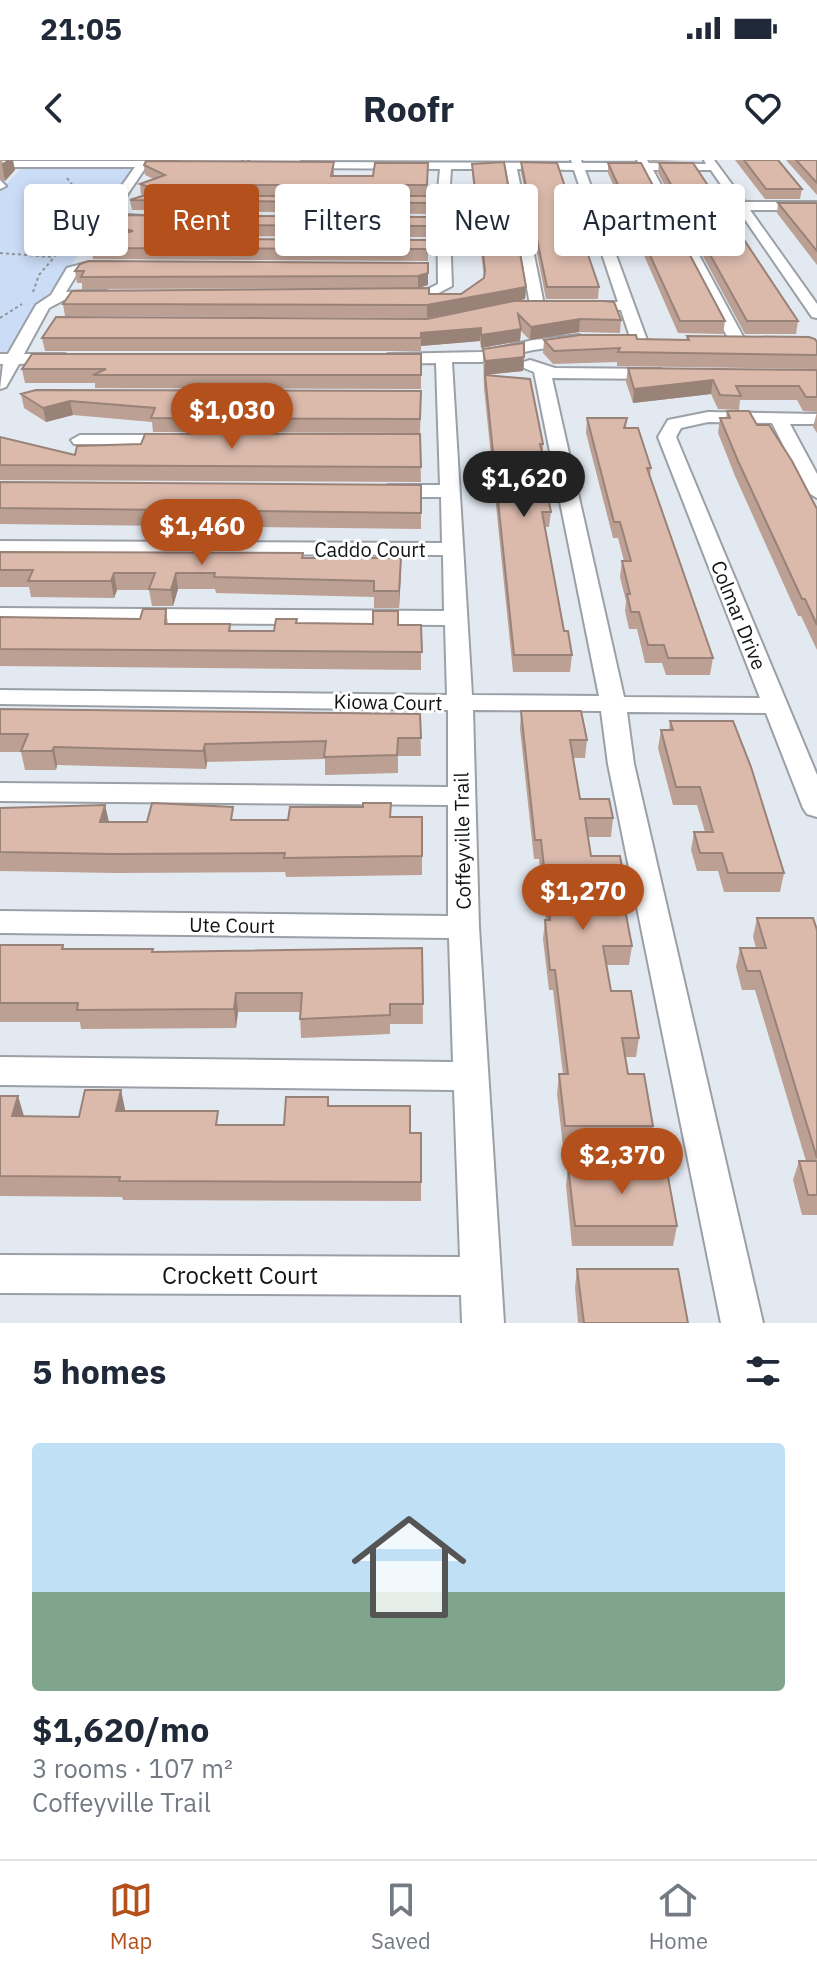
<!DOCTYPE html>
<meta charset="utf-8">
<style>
:root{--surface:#fff;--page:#f2f2f3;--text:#1f2937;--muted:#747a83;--line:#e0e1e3;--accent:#b4501b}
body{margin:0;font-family:"IBM Plex Sans",sans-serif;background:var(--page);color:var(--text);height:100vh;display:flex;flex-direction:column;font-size:30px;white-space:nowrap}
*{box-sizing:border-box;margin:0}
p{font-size:26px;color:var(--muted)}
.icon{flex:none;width:44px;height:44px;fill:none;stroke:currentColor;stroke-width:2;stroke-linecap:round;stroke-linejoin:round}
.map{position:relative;height:1163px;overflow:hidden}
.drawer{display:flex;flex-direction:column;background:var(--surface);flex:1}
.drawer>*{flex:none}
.guide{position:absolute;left:24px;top:24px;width:770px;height:72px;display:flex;gap:16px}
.price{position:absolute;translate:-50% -68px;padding:0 18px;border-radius:28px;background:var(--accent);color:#fff;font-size:26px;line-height:52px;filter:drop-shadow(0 2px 4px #0008)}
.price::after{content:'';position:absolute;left:50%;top:48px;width:24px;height:18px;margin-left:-12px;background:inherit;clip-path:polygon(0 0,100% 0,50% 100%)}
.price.selected{background:#222;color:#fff}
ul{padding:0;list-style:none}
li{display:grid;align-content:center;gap:16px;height:424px;padding:0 32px}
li+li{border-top:2px solid var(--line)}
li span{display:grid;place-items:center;height:248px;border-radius:8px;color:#555}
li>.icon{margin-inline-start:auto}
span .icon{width:144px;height:144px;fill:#fffc;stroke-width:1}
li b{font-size:34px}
h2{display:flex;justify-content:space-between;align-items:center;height:96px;padding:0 32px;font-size:34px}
.chip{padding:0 28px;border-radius:8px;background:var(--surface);box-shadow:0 4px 12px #0003;font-size:28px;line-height:72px}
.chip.selected{background:var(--accent);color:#fff}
.status{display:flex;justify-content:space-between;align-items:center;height:56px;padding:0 40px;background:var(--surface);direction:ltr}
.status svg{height:22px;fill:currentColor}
header{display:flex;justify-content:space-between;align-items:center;height:104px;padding:0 32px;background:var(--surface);font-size:36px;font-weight:700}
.dock{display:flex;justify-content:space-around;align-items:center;height:112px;border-top:2px solid var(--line);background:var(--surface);font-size:22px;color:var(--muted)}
.dock a{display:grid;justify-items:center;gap:4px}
.dock .selected{color:var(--accent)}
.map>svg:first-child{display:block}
</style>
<div class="status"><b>21:05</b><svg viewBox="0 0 49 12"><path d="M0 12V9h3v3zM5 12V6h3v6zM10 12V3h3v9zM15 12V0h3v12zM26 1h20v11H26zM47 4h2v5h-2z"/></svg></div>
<header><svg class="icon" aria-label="back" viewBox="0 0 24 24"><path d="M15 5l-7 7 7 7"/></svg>Roofr<svg class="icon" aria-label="heart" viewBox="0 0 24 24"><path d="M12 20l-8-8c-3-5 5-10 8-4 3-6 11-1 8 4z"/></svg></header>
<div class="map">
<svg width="817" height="1163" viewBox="0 0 817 1163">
<rect width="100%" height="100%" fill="#e3e9f1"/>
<path fill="#cbdcf6" d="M29,0H311L140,2L65,115L40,142L0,208V31Z"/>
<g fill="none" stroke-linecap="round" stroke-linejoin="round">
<g stroke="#9ba0a7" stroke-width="4">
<path id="minor" d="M571,0H581L582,3H639L637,0H647L649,3L706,4L704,0H714L745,42H817V50H750L817,144V158L812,157L711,10H653L746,182L738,187L730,182L642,10H585L647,180L639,185L631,180L621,150H579L572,146L579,142H618L574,10L517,9L544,145L537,149L530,145L506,9H451L449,41L452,126L429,138L396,139L391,138V132L426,130L438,124L437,41L440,9L301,8L296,5L301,2L572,3Z
M0,1H178L183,4L178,7H146L114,54L143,56L149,60C136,68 113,65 101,55L135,7H0Z
M0,20L6,26L0,29Z
M89,102H109L116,106L109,110L77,114L66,132L105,130L112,134L110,137L64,140L49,148L24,194H64L70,196V202L19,204L6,227L0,229L3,204H0V194H8L36,145L51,135L67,108Z
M579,175L587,180L584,183L533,190L481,202H452L472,535L599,536L534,212L524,208V202L530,200L555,208L661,209L669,214L661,219L552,218L624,537L760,538L658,277L668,260L708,252L817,254V264H790L817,314V338L807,332L772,263L708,262L681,268L676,277L817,615V657L807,654L803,648L766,553L627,552L634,604L763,1163H721L608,604L601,551L473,550L479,767L504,1163H462L461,1135L0,1133V1095L460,1097L454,930L0,925V897L453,902L449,778L0,773V751L448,756V645L0,641V623L448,627V550L0,544V530L447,535L445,465L0,462V448L444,451L443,395L0,393V381L442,383L441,337H388L378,331L388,325H440L436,203L388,204L380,199L388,194L481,192L533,180Z
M80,275H176L185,280L176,285L74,284L71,280Z"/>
</g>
<path stroke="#90949a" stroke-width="2" stroke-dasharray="3 3" stroke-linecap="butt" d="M241,0H251
M67,18L90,48
M0,93L53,97
M33,132L39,115L88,57
M0,158L22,144"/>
<use href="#minor" fill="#fff" fill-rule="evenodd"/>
</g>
<path fill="#bca094" d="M0,0L15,10L5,21L0,19Z
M650,0H683L651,1Z
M735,0H778L802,29L800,39H765Z
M786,0H817V35Z
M334,2V16H373L428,3L427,35L193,36H427L428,54L132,50L130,40L144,35L141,34L140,24L154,19L145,15L144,5Z
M521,2L599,127L598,139H546L521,12Z
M608,3L725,161L723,174L678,173L608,13Z
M659,3L798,161L796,174H745L658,13Z
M472,4L526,127L525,139L517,141L621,160L620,173L579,172L530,180L521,171L520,181L481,188L480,181L421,186V191H45L42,178L427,159L484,147L427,158L65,156L63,144L461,134L484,118L472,14Z
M778,43H817V105L777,53Z
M428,57V77L173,76L171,78L428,80V101L93,99L91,88L100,82L99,79L112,76L105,74L104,58Z
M428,103V125L418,128L82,129V123H77L75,111Z
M687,176L817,182V209L617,206V202L553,204L543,193L544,180L637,179L686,180Z
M483,189L523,211L485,215L543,284V311L551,352L549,367H545L564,471L572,495L570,512H513L484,228Z
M421,194V229L95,228V223H25L22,209Z
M628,208L817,210V252L803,251L797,240H740L739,250L718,249L711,234L633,243L626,222Z
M21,234L421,245L420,273L153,272L152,262L73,255L46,262L24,248Z
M727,251L757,265L817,349V490L801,456H798L735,316L718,273L720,258H726Z
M817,252V273L813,267Z
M587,258H627L626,268L651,308L650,317L713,498L710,515H666L662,503H645L637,469H629L625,451L626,441L620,417L622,401H624L618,378H613L586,273Z
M420,274L421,322L0,320V277L75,295Z
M0,322L421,325V369L0,364Z
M0,392L303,398H401L399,448H374V437L216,433L215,429H178L173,446H152L149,430H117L114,438L31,437L29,427H0Z
M166,449L168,464H230L231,471H274L297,459V463L421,465V510L0,506V457L140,459Z
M0,549L420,554L421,596H398V613L325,615V599L207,602L206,609L57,605L56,610H25L21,592H0Z
M521,551L587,580L585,598H573L580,639L613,658L611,677H588L591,696L627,734L625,750L632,786L629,805H607L611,831L639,878L636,897H625L628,914L653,966L650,986H563L557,934L559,914H563L553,830H549L543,779L545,760H546L539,699H534L520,569Z
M670,561L784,713L780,732H724L718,711H697L691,690L694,672H705L697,645H673L658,588L661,570H669Z
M105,645L109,662L422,657V715L286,717L285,712L116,713L0,711V648Z
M757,758L817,770V1055H802L793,1020L799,1001H806L755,830H742L736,807L740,788H756L753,777Z
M0,785H63L64,789L153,792L422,788L423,864H390V874L301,878L300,852H238L236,868L81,869L80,862H0Z
M0,936H18L23,956L79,957L125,949L124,951L220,965H284L329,946L410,973H421V1041L123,1040L122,1037L0,1036Z
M568,1006L677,1066L673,1086H572L566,1025Z
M577,1109L688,1163H578L575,1128Z"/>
<path fill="#998278" d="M7,0H13L15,10L5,21L2,4Z
M194,25L195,35L186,40L185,30Z
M172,65L173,76L164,84L163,73Z
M428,113V125L418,128V116Z
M526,127L525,139L427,158V145Z
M580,159L579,172L530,180L531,167Z
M481,168L480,181L421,186V173Z
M521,169L520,181L481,188V175Z
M524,197L523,211L484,215L485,201Z
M713,220L711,234L633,243L634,229Z
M70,241L73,255L46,262L43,248Z
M401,398V414L399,448V431Z
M114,413L117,430L114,438L111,421Z
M176,413L178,429L173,446L171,430Z
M205,584L207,602L206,609L203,591Z
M54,587L57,605L56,610L52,591Z
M105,645L109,663L100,662Z
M236,833L238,852L236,868L234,849Z
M121,930L125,949L120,970L116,951Z
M18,936L24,956L18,976L12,956Z"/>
<path fill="#dbbaac" stroke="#998278" stroke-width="2" d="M744,0H778L802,29H766Z
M796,0H817V23Z
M146,1L334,2L331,16H373L375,3H428L427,25H194L185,30L194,36H427L428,43L130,40L160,30L140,24L165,15L144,5Z
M504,2L526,127L427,145L63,144L72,131L429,128V134H461L484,118L485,111L472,4Z
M521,2L557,3L599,127H547Z
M608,3H641L725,161H680Z
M659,3H693L798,161H747Z
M778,43H817V91Z
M114,55L428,57V66L172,65L163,73L172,79L428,80L429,89L91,88L94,84L105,81L99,79L133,71L104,63L113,60L104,58Z
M89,101L428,103V113L418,116L81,117L84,111H75L80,104Z
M514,141H604L614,142L621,160L580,159L531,167L518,154L521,169L481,175V168L421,173V178H42L56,157L427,159Z
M580,175H636L637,179L689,180L687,176L809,177L815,179L817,182V195L618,192L620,188L554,191L544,180Z
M524,183V197L485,201L483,189Z
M32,194H421V215H93L106,209H22Z
M628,208L817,210V237H806L799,226H736L741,236L720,235L713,220L634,229Z
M485,215L530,219L543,284H540L544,301H541L551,352H542L564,471H568L572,495H514Z
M36,230L421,231L420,259L151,258L155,248L70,241L43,248L21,234Z
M727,251H749L757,265H769L792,301L817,349V465L805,439H802L738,301L720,258H730Z
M587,258H627L624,268H638L651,308H647L713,498H668L664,485H648L639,452H631L627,434H630L622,401H631L620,362H614Z
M145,274H420L421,307L0,305V277L75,295L77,286L141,284Z
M0,322L421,325V353L0,348Z
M0,392L303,393L302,398H401L399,431H374V421L214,417L215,413H176L171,430L149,429L155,413H114L111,421H28L33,410H0Z
M143,449H166L165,464H230L229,471H274L276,459H297L296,463L373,464V451H398V465H421L422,492L0,489V457L140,459Z
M0,549L420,554L421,578H398L397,595L324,597L326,581L205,584L203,591L54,587L52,591H21L28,574H0Z
M521,551H581L587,580H570L580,639H609L613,658H585L591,696H620L627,734H622L632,786H603L611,831H631L639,878H622L628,914H644L653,966H565L559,914H568L555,810H550L545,760H550L541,680H535Z
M670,561H733L751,607L784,713H728L722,693H700L694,672H713L700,627H676L661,570H673Z
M152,643L233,647L231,660H288L290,647H363V643H391L390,657H422V696L284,698L285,693L113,694L0,692V648L105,645L100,662H147Z
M757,758H813L817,770V998L760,811H747L740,788H766Z
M0,785H63L62,789H153L152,792L422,788L423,844H390V855L300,859L302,833H236L234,849L77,850L78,843H0Z
M85,930H121L116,951H218L216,965H284L286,937H328V946H410V973H421V1022L119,1021L120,1017L0,1016V936H18L12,956L79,957Z
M799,1001H817V1035H808Z
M568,1006H666L677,1066H575Z
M577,1109H678L688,1163H584Z"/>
<g text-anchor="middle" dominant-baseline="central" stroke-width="6" stroke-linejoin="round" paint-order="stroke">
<g font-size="20" fill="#101214" stroke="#fff">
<text x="370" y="389">Caddo Court</text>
<text transform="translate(739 455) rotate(68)">Colmar Drive</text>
<text transform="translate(388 542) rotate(1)">Kiowa Court</text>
<text transform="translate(462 681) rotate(-91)">Coffeyville Trail</text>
<text transform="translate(232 765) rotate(1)">Ute Court</text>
</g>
<g font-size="24" fill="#101214" stroke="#fff">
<text x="240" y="1115">Crockett Court</text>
</g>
</g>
</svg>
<b class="price" style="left:232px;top:291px">$1,030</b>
<b class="price selected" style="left:524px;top:359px">$1,620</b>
<b class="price" style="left:202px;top:407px">$1,460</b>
<b class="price" style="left:583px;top:772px">$1,270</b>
<b class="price" style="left:622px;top:1036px">$2,370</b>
<div class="guide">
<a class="chip">Buy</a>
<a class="chip selected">Rent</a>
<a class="chip">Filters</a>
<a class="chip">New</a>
<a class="chip">Apartment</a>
</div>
</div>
<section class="drawer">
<h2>5 homes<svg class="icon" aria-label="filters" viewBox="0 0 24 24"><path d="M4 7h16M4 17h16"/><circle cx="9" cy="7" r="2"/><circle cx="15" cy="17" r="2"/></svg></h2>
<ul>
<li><span style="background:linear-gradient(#bfe0f5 60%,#7fa58c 0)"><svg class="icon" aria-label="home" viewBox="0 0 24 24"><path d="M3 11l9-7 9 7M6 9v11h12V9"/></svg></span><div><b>$1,620/mo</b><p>3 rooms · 107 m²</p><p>Coffeyville Trail</p></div></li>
</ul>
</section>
<nav class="dock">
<a class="selected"><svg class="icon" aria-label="map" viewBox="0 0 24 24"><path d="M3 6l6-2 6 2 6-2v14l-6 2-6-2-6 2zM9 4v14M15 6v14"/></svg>Map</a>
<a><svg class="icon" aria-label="saved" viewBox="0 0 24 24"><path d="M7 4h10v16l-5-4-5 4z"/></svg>Saved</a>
<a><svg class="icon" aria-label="home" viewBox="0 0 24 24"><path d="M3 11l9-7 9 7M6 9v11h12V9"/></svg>Home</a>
</nav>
